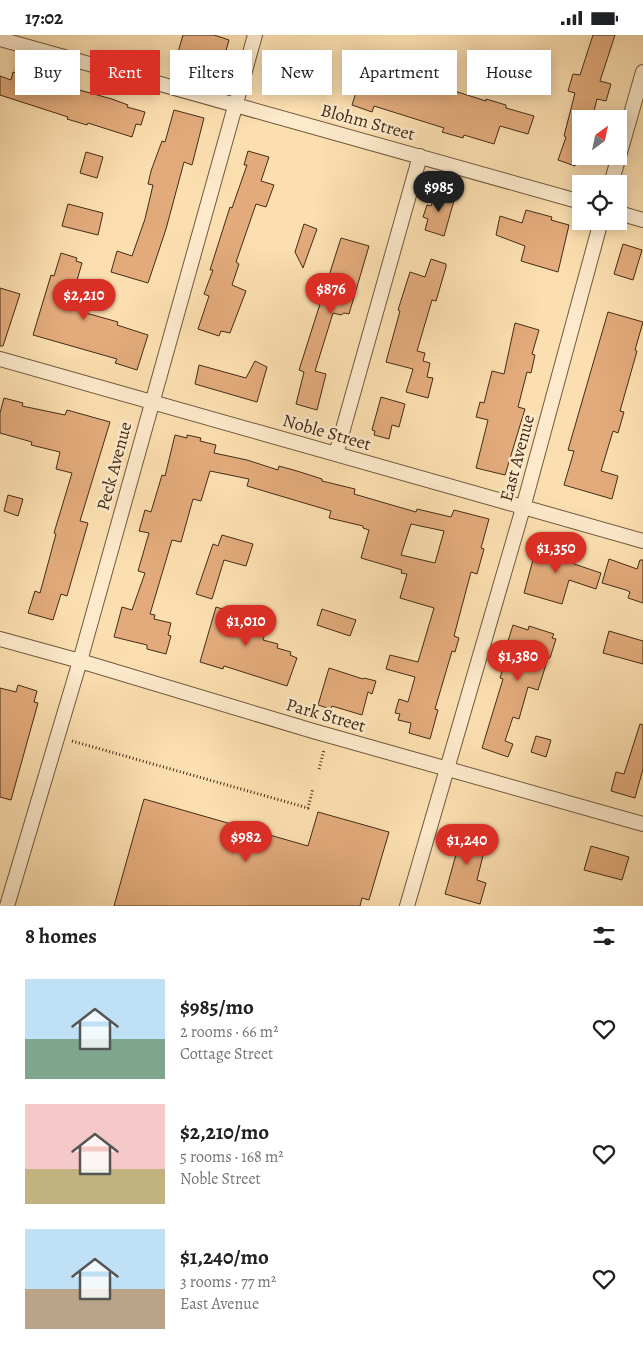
<!DOCTYPE html>
<meta charset="utf-8">
<style>
:root{--surface:#fff;--page:#f2f2f2;--text:#202124;--muted:#757577;--accent:#d93025}
body{margin:0;font-family:Alegreya,serif;background:var(--page);color:var(--text);height:100vh;display:flex;flex-direction:column;font-size:19px;white-space:nowrap}
*{box-sizing:border-box;margin:0}
p{font-size:16px;color:var(--muted)}
.icon{flex:none;width:28px;height:28px;fill:none;stroke:currentColor;stroke-width:2;stroke-linecap:round;stroke-linejoin:round}
.map{position:relative;height:871px;overflow:hidden}
.drawer{display:flex;flex-direction:column;background:var(--surface);flex:1}
.drawer>*{flex:none}
.guide{position:absolute;left:15px;top:15px;width:614px;height:45px;display:flex;gap:10px}
.needle{width:32px;rotate:33deg}
.tools{position:absolute;left:572px;top:75px;display:grid;gap:10px}
.tools a{display:grid;place-items:center;width:55px;height:55px;border-radius:0px;background:var(--surface);box-shadow:0 2px 12px #0003;font-size:25px}
.price{position:absolute;translate:-50% -42px;padding:0 11px;border-radius:18px;background:var(--accent);color:#fff;font-size:16px;line-height:32px;filter:drop-shadow(0 1px 2px #0008)}
.price::after{content:'';position:absolute;left:50%;top:30px;width:15px;height:11px;margin-left:-8px;background:inherit;clip-path:polygon(0 0,100% 0,50% 100%)}
.price.current{background:#222;color:#fff}
ul{padding:0;list-style:none}
li{display:flex;align-items:center;gap:15px;height:125px;padding:0 25px}
li span{display:grid;place-items:center;flex:none;width:140px;height:100px;border-radius:0px;color:#555}
li>.icon{margin-inline-start:auto}
span .icon{width:60px;height:60px;fill:#fffc;stroke-width:1}
li b{font-size:21px}
h2{display:flex;justify-content:space-between;align-items:center;height:60px;padding:0 25px;font-size:21px}
.tag{padding:0 18px;border-radius:0px;background:var(--surface);box-shadow:0 2px 12px #0003;font-size:18px;line-height:45px}
.tag.current{background:var(--accent);color:#fff}
.status{display:flex;justify-content:space-between;align-items:center;height:35px;padding:0 25px;background:var(--surface);direction:ltr}
.status svg{height:14px;fill:currentColor}
.map>svg:first-child{display:block}
</style>
<div class="status"><b>17:02</b><svg viewBox="0 0 49 12"><path d="M0 12V9h3v3zM5 12V6h3v6zM10 12V3h3v9zM15 12V0h3v12zM26 1h20v11H26zM47 4h2v5h-2z"/></svg></div>
<div class="map">
<svg width="643" height="871" viewBox="0 0 643 871">
<rect width="100%" height="100%" fill="#fcdfb0"/>
<filter id="stains"><feTurbulence type="fractalNoise" baseFrequency=".004" numOctaves="4"/><feColorMatrix values="0 0 0 0 .2 0 0 0 0 .09 0 0 0 0 .02 0 0 0 .5 -.17"/></filter>
<radialGradient id="worn" r=".72"><stop offset=".6" stop-color="#630" stop-opacity="0"/><stop offset="1" stop-color="#630" stop-opacity=".3"/></radialGradient>
<path fill="#e3ab7c" stroke="#422c17" fill-rule="evenodd" d="M183,0H214L229,5L220,37L176,24Z
M593,0H615L600,46L611,49L606,66L597,64L592,84H581V113L575,131L558,125L566,102L564,101L575,58L568,56L573,39L580,40Z
M275,20L305,29L300,44L270,34Z
M365,30L424,48L425,44L446,50L445,53L486,66V64L506,70V73L534,81L528,99L500,91L494,109L464,100L463,103L442,97L444,93L374,71L372,77L352,70Z
M13,37L42,47L43,45L112,64L128,70L127,72L145,77L141,90L136,89L132,102L88,88L87,90L67,84L68,82L0,60V41L11,45Z
M174,75L204,83L192,130L184,127L166,194L148,248L111,237L117,216L132,221L145,184L153,150L148,149L151,136L162,106L165,107Z
M248,116L269,122L261,146L274,150L266,172L256,169L236,227L239,229L232,250L246,256L230,298L221,296L219,301L198,294L209,261L204,259L213,235H210L230,172L232,173L247,130H244Z
M86,117L103,122L97,143L80,138Z
M436,156L455,162L444,201L425,195L428,184L423,182L427,170L431,171Z
M68,169L103,178L98,200L62,191Z
M526,175L552,182L551,185L569,190L558,237L521,226L525,211L496,200L500,181L522,188Z
M304,189L317,194L303,233L295,217Z
M341,203L369,211L349,279L344,278L341,280L333,278L315,336L326,339L317,375L296,369L304,337L299,335Z
M623,209L642,215L633,245L614,239Z
M61,218L77,223L76,226L82,228L71,266L88,270L86,278L118,287L117,290L148,300L137,335L115,328L117,324L33,300L51,240L54,241Z
M431,224L446,229V232L436,266L432,265L417,316L425,318L423,326L430,328L427,342L433,343L428,363L406,357L413,334L386,327L400,276L398,275L410,237L425,242Z
M0,253L20,259L3,311H0Z
M608,277L643,287L635,315L637,316L620,376L624,377L618,398L613,396L601,436L618,441L612,464L564,450L574,416L568,415Z
M515,288L539,295L532,319L535,320L531,338L527,337L518,372L525,374L505,440L476,433L488,385L476,382L480,367L484,368L492,336L504,339Z
M255,326L267,332L257,367L195,349L199,330L246,343Z
M381,362L405,369L399,392L392,390L389,404L374,400L375,396L372,395Z
M4,363L23,368L22,371L65,380L67,375L110,387L80,486L88,488L67,561L61,559L53,585L28,578L35,556L40,558L56,499L54,498L72,438L56,434L60,417L31,410L32,407L0,398V378Z
M175,400L187,403V400L201,403L200,406L216,410L214,418L247,425L278,435L279,431L297,436L322,444V446L355,454L354,459L416,477L417,474L451,482L454,475L489,484L481,513L484,514L477,539L471,537L454,601L459,603L455,617L452,616L435,674L438,675L430,704L409,698L411,688L398,685L400,679L395,678L399,664L408,667L415,642L386,634L390,620L418,627L434,573L400,563L407,539L401,538L402,535L361,523L369,495L363,493V491L329,483L331,476L247,451L249,444L210,436L201,466L193,464L181,507L172,505L150,579L155,580L154,584L171,588L168,600L171,601L166,619L147,614V610L114,602L122,572L132,575L145,538L138,536L149,498L139,496L145,475L151,477L162,440L165,441ZM411,489L444,496L435,528L401,520Z
M8,460L23,464L18,481L4,476Z
M222,500L253,509L246,531L224,525L212,564L196,559L213,509L218,511Z
M542,506L555,510L554,513L569,518L568,520L576,523L574,529L601,538L596,554L569,545L562,569L524,558L537,510L540,512Z
M609,524L637,534L640,525H643V568L628,563L630,557L626,555L602,548Z
M216,572L252,583L254,577L270,582L263,605L278,609L277,613L291,617L290,620L297,623L287,651L224,631L223,634L200,627Z
M322,574L356,585L350,601L317,590Z
M513,590L528,595L529,591L554,599L552,603L556,604L550,623H548L538,655L528,652L519,684L513,682L505,706L513,709L508,722L482,713L503,644L500,643L510,610L507,609Z
M609,596L643,606V629L603,618Z
M329,633L363,644L364,643L376,646L372,659L368,657L362,680L332,671L331,674L318,670Z
M18,650L37,656L34,667L38,668L11,765L0,762V653L16,657Z
M640,689L643,690V734L635,763L611,756L616,737L624,739Z
M536,701L551,705L546,722L531,717Z
M144,764L308,811L318,777L389,797L369,865L362,863L360,871H114Z
M465,794L488,800L477,845L486,848L480,869L445,859L457,816L448,813L452,797L463,800Z
M591,811L629,822L622,845L584,835Z"/>
<g fill="none" stroke-linecap="round" stroke-linejoin="round">
<g stroke="#70593d" stroke-width="16">
<path id="street" d="M0,4L581,167
M611,149L643,37
M619,178L643,185
M0,324L643,506
M336,419L420,121
M0,604L80,626L313,696L643,789
M7,871L80,626L255,0
M407,871L523,473L601,186"/>
</g>
<path stroke="#422c17" stroke-width="3" stroke-dasharray="1 2.5" stroke-linecap="butt" d="M72,706L308,773L313,753
M319,734L324,715"/>
<use href="#street" stroke="#fdeacc" stroke-width="14"/>
</g>
<g text-anchor="middle" dominant-baseline="central" stroke-width="5" stroke-linejoin="round" paint-order="stroke">
<g font-size="18" fill="#422c17" stroke="#fdeacc">
<text transform="translate(368 87) rotate(15)">Blohm Street</text>
<text transform="translate(327 397) rotate(16)">Noble Street</text>
<text transform="translate(517 423) rotate(-75)">East Avenue</text>
<text transform="translate(114 431) rotate(-75)">Peck Avenue</text>
<text transform="translate(326 680) rotate(16)">Park Street</text>
</g>
</g>
<rect width="100%" height="100%" filter="url(#stains)"/>
<rect width="100%" height="100%" fill="url(#worn)"/>
</svg>
<div class="tools">
<a><svg class="needle" viewBox="-14 -14 28 28"><path d="M0-13l5 13h-10z" fill="#e53935"/><path d="M0 13l5-13h-10z" fill="#757577"/></svg></a>
<a><svg class="icon" aria-label="locate" viewBox="0 0 24 24"><circle cx="12" cy="12" r="6"/><path d="M12 2v4M12 18v4M2 12h4M18 12h4"/></svg></a>
</div>
<b class="price current" style="left:439px;top:178px">$985</b>
<b class="price" style="left:331px;top:280px">$876</b>
<b class="price" style="left:84px;top:286px">$2,210</b>
<b class="price" style="left:556px;top:539px">$1,350</b>
<b class="price" style="left:246px;top:612px">$1,010</b>
<b class="price" style="left:518px;top:647px">$1,380</b>
<b class="price" style="left:246px;top:828px">$982</b>
<b class="price" style="left:467px;top:831px">$1,240</b>
<div class="guide">
<a class="tag">Buy</a>
<a class="tag current">Rent</a>
<a class="tag">Filters</a>
<a class="tag">New</a>
<a class="tag">Apartment</a>
<a class="tag">House</a>
</div>
</div>
<section class="drawer">
<h2>8 homes<svg class="icon" aria-label="filters" viewBox="0 0 24 24"><path d="M4 7h16M4 17h16"/><circle cx="9" cy="7" r="2"/><circle cx="15" cy="17" r="2"/></svg></h2>
<ul>
<li><span style="background:linear-gradient(#bfe0f5 60%,#7fa58c 0)"><svg class="icon" aria-label="home" viewBox="0 0 24 24"><path d="M3 11l9-7 9 7M6 9v11h12V9"/></svg></span><div><b>$985/mo</b><p>2 rooms · 66 m²</p><p>Cottage Street</p></div><svg class="icon" aria-label="heart" viewBox="0 0 24 24"><path d="M12 20l-8-8c-3-5 5-10 8-4 3-6 11-1 8 4z"/></svg></li>
<li><span style="background:linear-gradient(#f6c9c9 65%,#c2b280 0)"><svg class="icon" aria-label="home" viewBox="0 0 24 24"><path d="M3 11l9-7 9 7M6 9v11h12V9"/></svg></span><div><b>$2,210/mo</b><p>5 rooms · 168 m²</p><p>Noble Street</p></div><svg class="icon" aria-label="heart" viewBox="0 0 24 24"><path d="M12 20l-8-8c-3-5 5-10 8-4 3-6 11-1 8 4z"/></svg></li>
<li><span style="background:linear-gradient(#bfe0f5 60%,#b9a48a 0)"><svg class="icon" aria-label="home" viewBox="0 0 24 24"><path d="M3 11l9-7 9 7M6 9v11h12V9"/></svg></span><div><b>$1,240/mo</b><p>3 rooms · 77 m²</p><p>East Avenue</p></div><svg class="icon" aria-label="heart" viewBox="0 0 24 24"><path d="M12 20l-8-8c-3-5 5-10 8-4 3-6 11-1 8 4z"/></svg></li>
</ul>
</section>
